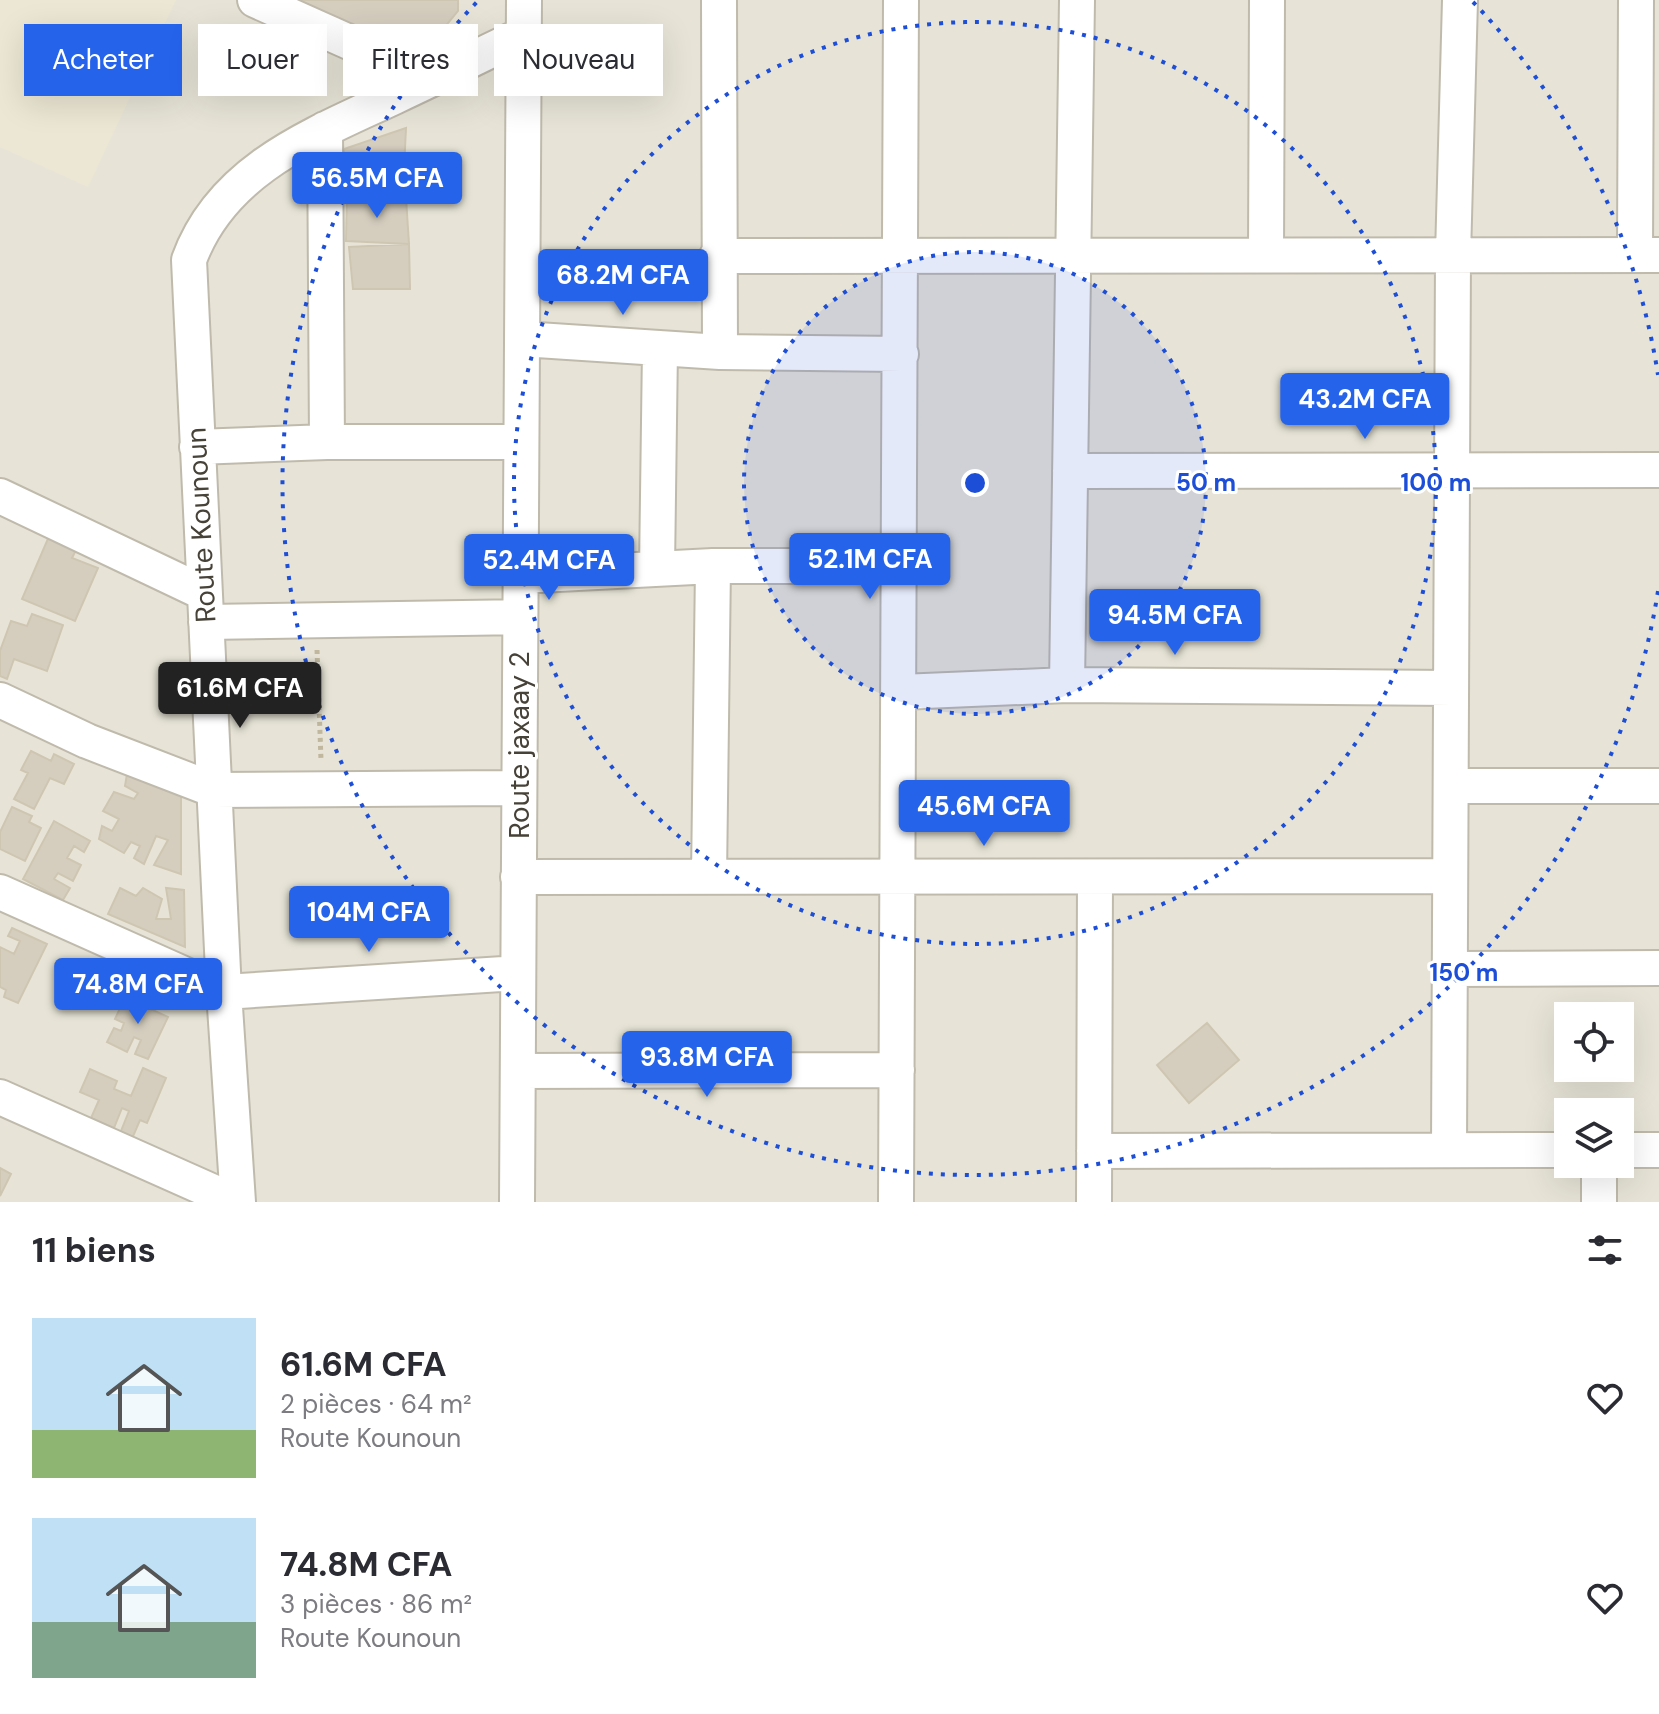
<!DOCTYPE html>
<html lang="fr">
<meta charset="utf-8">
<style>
:root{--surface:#fff;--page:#f7f7f7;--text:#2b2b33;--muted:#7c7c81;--accent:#2563eb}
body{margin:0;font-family:"DM Sans",sans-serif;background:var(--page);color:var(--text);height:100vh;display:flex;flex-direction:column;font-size:30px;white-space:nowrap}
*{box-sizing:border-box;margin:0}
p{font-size:26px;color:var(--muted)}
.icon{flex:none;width:44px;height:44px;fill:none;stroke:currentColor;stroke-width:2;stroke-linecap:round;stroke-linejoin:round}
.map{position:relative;height:1202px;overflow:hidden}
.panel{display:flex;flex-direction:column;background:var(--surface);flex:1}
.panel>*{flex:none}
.hud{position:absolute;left:24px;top:24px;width:800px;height:72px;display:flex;gap:16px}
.tools{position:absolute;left:1554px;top:1002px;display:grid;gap:16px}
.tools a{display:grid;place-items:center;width:80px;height:80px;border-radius:0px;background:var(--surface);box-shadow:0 8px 32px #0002;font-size:40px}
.price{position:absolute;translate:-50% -68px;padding:0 18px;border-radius:8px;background:var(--accent);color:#fff;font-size:26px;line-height:52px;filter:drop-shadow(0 2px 4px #0008)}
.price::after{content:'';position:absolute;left:50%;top:48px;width:24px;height:18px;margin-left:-12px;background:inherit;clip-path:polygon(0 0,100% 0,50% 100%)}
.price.active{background:#222;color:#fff}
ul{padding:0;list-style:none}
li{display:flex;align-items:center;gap:24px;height:200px;padding:0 32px}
li span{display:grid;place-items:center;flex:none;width:224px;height:160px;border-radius:0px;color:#555}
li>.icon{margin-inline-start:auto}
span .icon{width:96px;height:96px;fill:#fffc;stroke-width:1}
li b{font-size:34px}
h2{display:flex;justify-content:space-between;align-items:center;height:96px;padding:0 32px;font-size:34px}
.pill{padding:0 28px;border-radius:0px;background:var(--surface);box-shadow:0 8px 32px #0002;font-size:28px;line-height:72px}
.pill.active{background:var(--accent);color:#fff}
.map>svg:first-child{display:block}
</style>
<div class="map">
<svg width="1659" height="1202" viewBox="0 0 1659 1202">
<rect width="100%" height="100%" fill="#f4f1e9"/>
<path fill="#e7e4d7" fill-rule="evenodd" d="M0,0H1659V1202H0ZM1568,1016H1620V1068H1568ZM1568,1112H1620V1164H1568Z"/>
<path fill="#ece7d4" d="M0,0H176L88,187L0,147Z"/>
<path fill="#d5cebf" stroke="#cfc6b2" stroke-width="2" d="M294,0H458V11L420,57Z
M406,128L403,189L341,196L344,149Z
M347,195L406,198L409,244L346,241Z
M409,244L410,289H353L349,247Z
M50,534L76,550L72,558L98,568L75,621L22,599Z
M32,614L63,625L47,671L14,659L7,679L0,676V651L11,621L27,626Z
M31,751L51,761L54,754L74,764L64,784L50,778L34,809L14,799L28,773L21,770Z
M128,768L181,790V874L154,865L168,840L156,836L144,864L134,858L140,846L131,842L124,853L99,839L102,826L112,831L119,819L103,811L114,792L134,799L138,793L125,786Z
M12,807L32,816L29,822L41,828L25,861L0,849V832Z
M54,821L90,841L84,852L74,846L67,858L81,865L73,881L58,873L54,879L70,888L63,900L23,879Z
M120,888L136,896L143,888L162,899L156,919H171L166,888L184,890L185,947L108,914Z
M12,928L47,944L18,1003L4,997L6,990L0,987V947L14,954L20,941L8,936Z
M128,991L148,1001L146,1007L168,1017L148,1059L135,1054L141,1040L134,1037L127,1052L107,1042L114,1028L121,1031L124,1023L115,1019Z
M1207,1023L1239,1060L1189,1103L1157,1065Z
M143,1068L166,1078L147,1123L140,1120L131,1141L119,1136L129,1111L122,1108L114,1128L91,1118L99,1100L80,1092L90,1069L117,1081L114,1089L131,1096Z
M0,1168L11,1174L0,1196Z"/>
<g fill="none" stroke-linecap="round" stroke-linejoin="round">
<g stroke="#bfbaac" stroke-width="38">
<path id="minor" d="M255,0L432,79
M719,0L720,352
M325,129L327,442
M1266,255L1267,0
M1635,255L1636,0
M717,256L1659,255
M522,339L720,352L901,354
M197,447L327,442H520
M1070,471L1659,470
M0,496L204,593
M657,569L660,348
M520,576L713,566H899
M206,622L520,617
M1067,685L1077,0
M901,692L1067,685L1451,688
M0,700L87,741L214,790L519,788
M1451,786H1659
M518,877L1450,876
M709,877L713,566
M0,892L224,992L518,973
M1450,969L1659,968
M518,1071L897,1070
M0,1097L236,1202
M1449,1150L1453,255L1460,0
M1620,1150H1659
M1094,1151L1568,1150
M238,1202L224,992L189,260C222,169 313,135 394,97C437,77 479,56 522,35
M517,1202L524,0
M896,1202L901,0
M1094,1202L1095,877
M1599,1202V1164"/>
</g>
<path stroke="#c0b79e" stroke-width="5" stroke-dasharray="4 4" stroke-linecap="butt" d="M317,650L321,760"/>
<use href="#minor" stroke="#fff" stroke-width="34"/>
</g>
<circle cx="975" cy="483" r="231" fill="#1d4ed8" fill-opacity=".12"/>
<g fill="none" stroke="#1d4ed8" stroke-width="4" stroke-dasharray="4 8">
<circle cx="975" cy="483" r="231"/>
<circle cx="975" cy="483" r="461"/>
<path d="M1658 591A692 692 0 1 1 477 2M1473 2A692 692 0 0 1 1658 375"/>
</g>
<g text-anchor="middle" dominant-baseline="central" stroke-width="6" stroke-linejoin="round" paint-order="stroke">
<g font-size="28" fill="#474238" stroke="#fff">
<text transform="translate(201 525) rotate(-93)">Route Kounoun</text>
<text transform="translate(519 745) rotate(-90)">Route jaxaay 2</text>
</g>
</g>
<circle cx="975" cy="483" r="12" fill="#1d4ed8" stroke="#fff" stroke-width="4"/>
<g font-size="24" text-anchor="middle" font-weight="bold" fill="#1d4ed8" stroke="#fff" stroke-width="6" stroke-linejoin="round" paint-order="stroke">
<text x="1206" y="491">50 m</text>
<text x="1436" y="491">100 m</text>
<text x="1464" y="981">150 m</text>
</g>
</svg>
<div class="tools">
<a><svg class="icon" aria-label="locate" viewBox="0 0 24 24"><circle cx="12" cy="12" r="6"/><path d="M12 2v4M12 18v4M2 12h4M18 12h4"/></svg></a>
<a><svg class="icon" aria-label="layers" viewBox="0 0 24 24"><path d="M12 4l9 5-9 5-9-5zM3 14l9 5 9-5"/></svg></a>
</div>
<b class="price" style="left:377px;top:220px">56.5M CFA</b>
<b class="price" style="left:623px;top:317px">68.2M CFA</b>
<b class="price" style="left:1365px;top:441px">43.2M CFA</b>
<b class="price" style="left:870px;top:601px">52.1M CFA</b>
<b class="price" style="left:549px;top:602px">52.4M CFA</b>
<b class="price" style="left:1175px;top:657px">94.5M CFA</b>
<b class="price active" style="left:240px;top:730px">61.6M CFA</b>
<b class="price" style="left:984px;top:848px">45.6M CFA</b>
<b class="price" style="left:369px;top:954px">104M CFA</b>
<b class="price" style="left:138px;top:1026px">74.8M CFA</b>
<b class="price" style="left:707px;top:1099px">93.8M CFA</b>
<div class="hud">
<a class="pill active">Acheter</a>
<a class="pill">Louer</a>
<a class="pill">Filtres</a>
<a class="pill">Nouveau</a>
</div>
</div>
<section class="panel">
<h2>11 biens<svg class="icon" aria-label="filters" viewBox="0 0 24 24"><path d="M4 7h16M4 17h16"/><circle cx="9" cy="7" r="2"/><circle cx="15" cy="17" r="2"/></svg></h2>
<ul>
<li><span style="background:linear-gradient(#bfe0f5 70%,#8fb573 0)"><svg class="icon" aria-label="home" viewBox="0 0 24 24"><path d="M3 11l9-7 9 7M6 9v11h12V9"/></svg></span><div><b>61.6M CFA</b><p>2 pièces · 64 m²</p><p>Route Kounoun</p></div><svg class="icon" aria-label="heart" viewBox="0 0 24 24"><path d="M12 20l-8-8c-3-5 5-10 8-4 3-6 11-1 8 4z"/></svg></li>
<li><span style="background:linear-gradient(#bfe0f5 65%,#7fa58c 0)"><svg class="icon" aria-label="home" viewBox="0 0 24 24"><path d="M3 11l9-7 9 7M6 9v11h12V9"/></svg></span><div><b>74.8M CFA</b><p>3 pièces · 86 m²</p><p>Route Kounoun</p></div><svg class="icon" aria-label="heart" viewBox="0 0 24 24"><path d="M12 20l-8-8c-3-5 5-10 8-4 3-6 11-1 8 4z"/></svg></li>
</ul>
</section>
